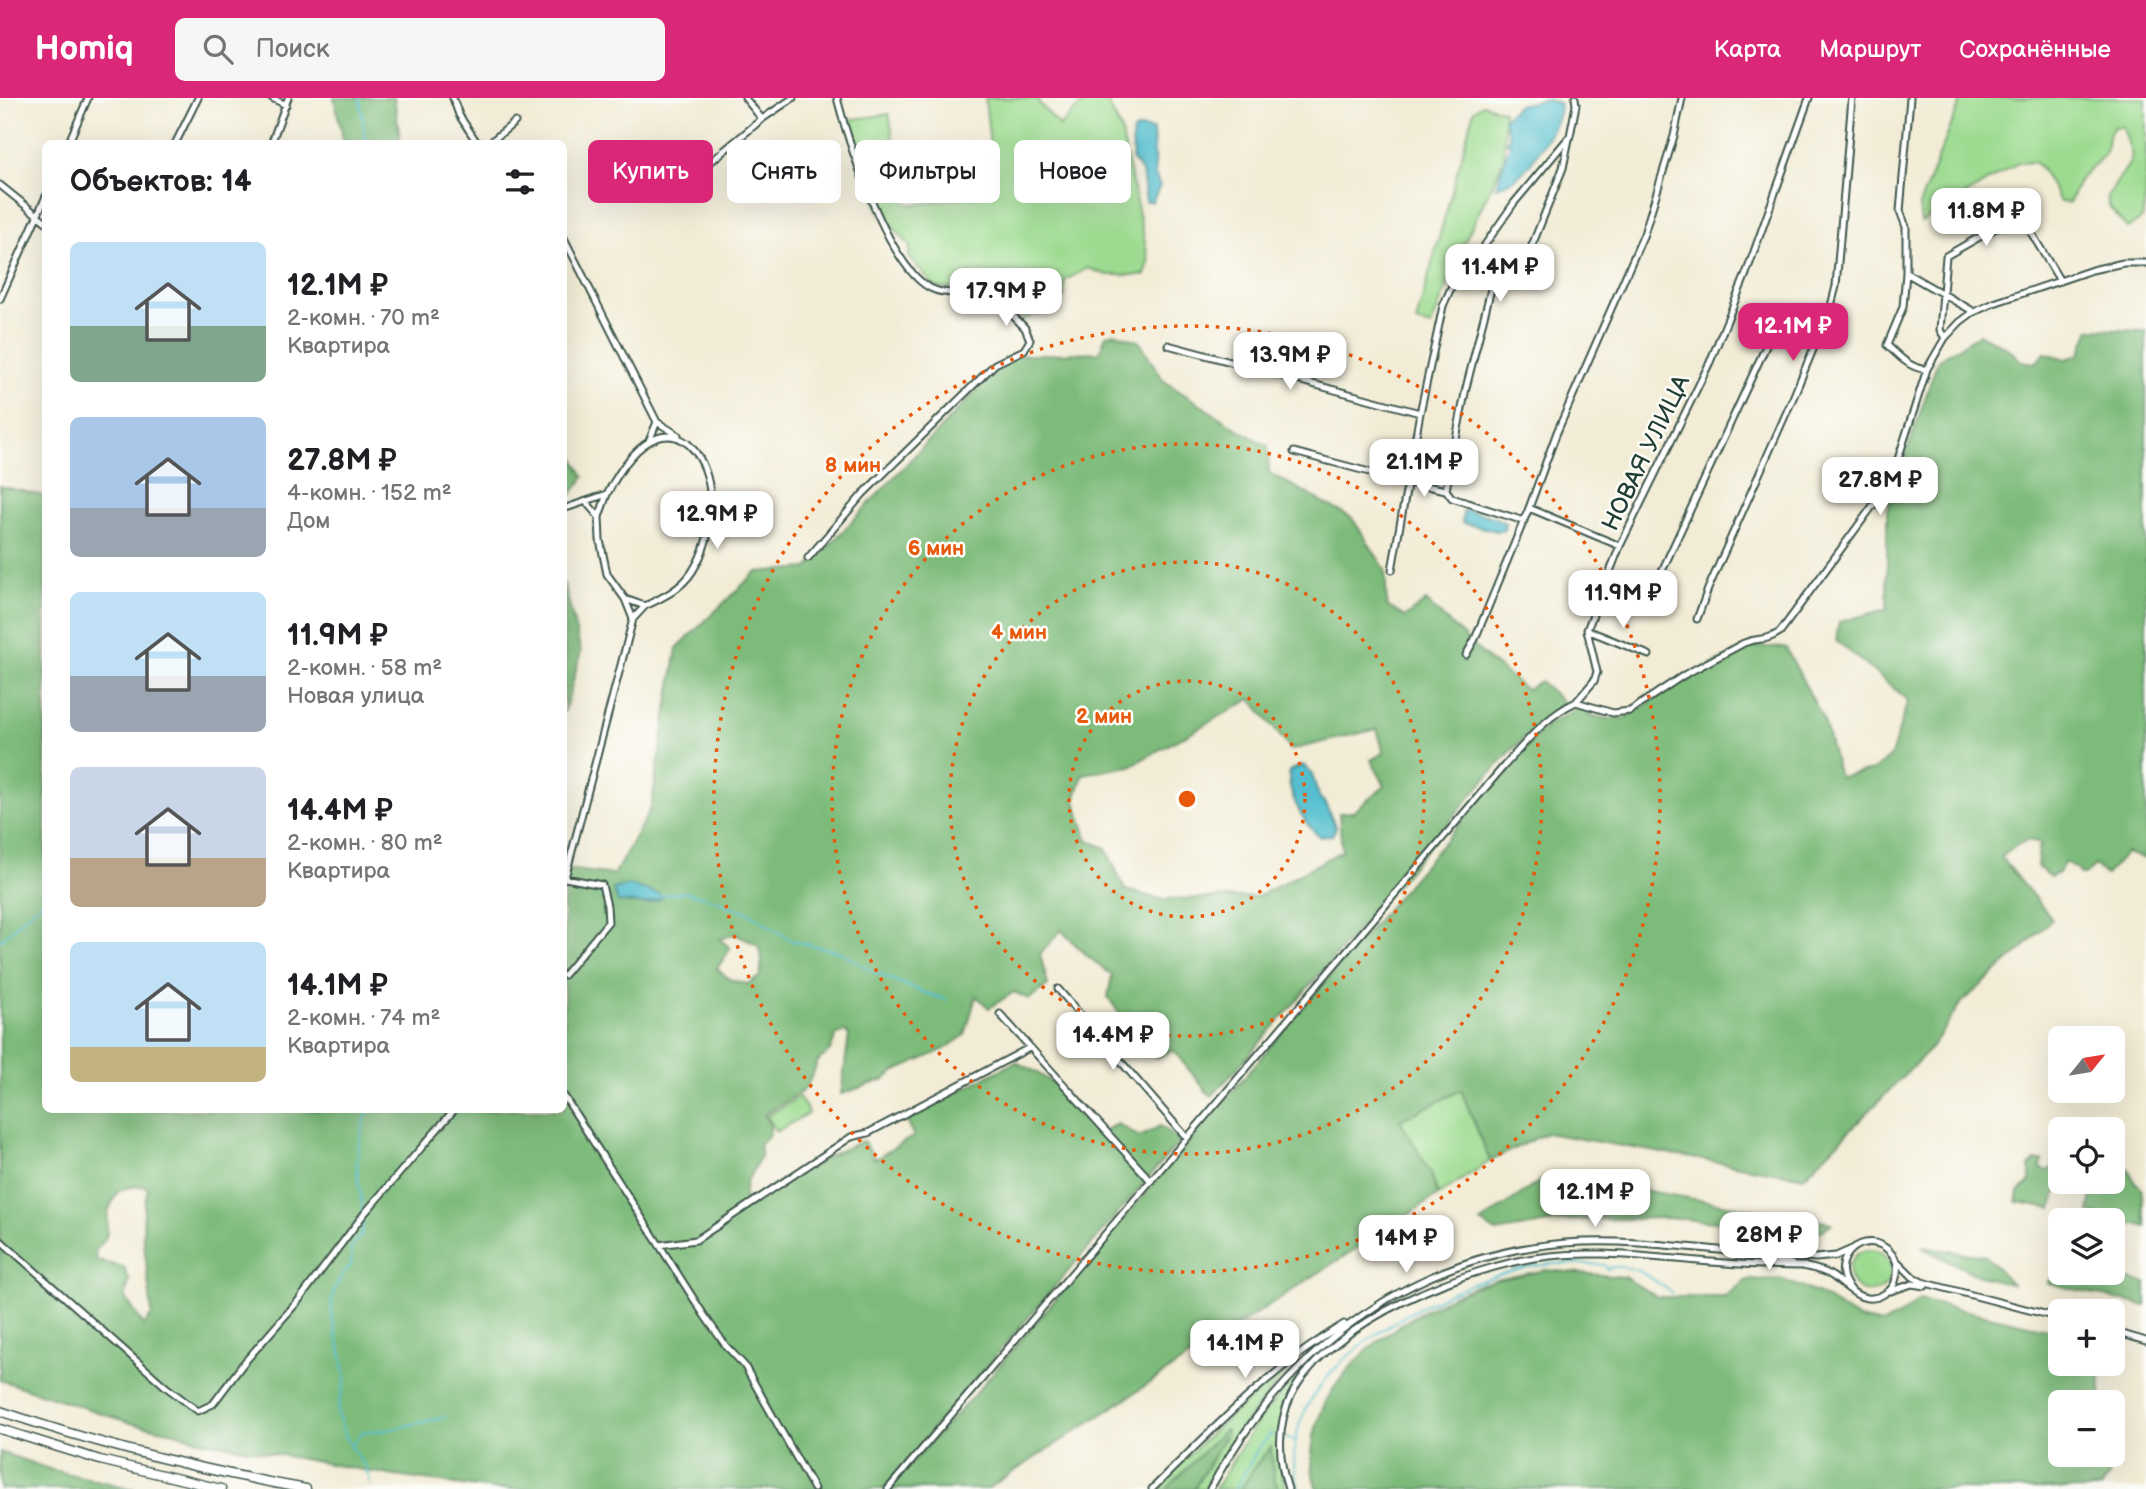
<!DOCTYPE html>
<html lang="ru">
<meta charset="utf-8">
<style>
:root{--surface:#fff;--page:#f6f6f6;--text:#202124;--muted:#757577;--accent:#db2777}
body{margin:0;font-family:"Balsamiq Sans",sans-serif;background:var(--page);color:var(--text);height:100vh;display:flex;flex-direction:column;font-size:26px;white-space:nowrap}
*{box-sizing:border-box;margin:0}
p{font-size:23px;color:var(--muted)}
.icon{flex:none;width:38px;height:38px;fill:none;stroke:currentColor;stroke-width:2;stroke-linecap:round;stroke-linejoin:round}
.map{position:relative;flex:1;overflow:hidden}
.sheet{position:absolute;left:42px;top:42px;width:525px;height:973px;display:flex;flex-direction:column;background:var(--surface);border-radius:10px;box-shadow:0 7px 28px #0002}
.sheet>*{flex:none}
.guide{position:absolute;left:588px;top:42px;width:665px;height:63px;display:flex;gap:14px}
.needle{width:46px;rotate:60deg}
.tools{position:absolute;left:2048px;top:928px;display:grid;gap:14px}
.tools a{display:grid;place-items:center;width:77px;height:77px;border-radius:10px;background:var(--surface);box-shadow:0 7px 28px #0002;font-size:35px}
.price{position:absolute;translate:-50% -60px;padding:0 16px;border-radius:14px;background:#fff;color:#222;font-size:23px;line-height:46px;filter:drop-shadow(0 2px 4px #0008)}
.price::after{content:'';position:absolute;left:50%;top:42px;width:21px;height:16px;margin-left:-10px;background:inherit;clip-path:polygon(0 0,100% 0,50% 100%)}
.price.current{background:var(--accent);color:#fff}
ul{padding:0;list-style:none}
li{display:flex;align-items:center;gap:21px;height:175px;padding:0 28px}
li span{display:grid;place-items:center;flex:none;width:196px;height:140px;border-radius:10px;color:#555}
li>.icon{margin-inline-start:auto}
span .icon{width:84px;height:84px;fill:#fffc;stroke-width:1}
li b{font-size:30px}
h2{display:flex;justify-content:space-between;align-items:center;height:84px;padding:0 28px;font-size:30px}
.tag{padding:0 24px;border-radius:10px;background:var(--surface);box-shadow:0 7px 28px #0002;font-size:24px;line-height:63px}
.tag.current{background:var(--accent);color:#fff}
header{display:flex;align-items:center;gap:42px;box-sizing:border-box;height:98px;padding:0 35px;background:var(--accent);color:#fff}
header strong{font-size:33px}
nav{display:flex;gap:38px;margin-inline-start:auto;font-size:24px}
.search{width:490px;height:63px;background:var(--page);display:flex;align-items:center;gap:18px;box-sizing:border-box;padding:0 24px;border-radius:10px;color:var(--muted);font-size:26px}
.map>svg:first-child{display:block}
</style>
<header>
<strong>Homiq</strong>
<div class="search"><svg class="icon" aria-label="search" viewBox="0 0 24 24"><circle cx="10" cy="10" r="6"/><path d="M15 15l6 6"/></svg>Поиск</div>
<nav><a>Карта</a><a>Маршрут</a><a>Сохранённые</a></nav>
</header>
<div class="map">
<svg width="2146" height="1391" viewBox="0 0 2146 1391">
<rect width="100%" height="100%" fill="#fdfcf7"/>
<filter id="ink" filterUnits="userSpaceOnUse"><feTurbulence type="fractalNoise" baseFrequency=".0143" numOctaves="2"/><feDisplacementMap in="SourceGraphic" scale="14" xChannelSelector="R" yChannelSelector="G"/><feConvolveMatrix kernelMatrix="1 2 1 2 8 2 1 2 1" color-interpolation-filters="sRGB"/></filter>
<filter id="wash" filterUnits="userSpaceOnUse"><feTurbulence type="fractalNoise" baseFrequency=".00686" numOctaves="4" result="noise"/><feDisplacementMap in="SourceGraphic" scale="28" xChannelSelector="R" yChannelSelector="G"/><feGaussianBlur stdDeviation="1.57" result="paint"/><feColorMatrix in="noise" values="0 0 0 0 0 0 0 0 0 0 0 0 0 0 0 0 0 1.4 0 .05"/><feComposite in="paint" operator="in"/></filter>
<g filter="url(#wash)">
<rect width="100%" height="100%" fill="#f2ecd6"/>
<path fill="#9cdb90" stroke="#5e8c62" stroke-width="2" d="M985,0H1038L1039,5L1060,28L1084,3H1107L1121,32L1149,164L1145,177H1107L1088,170L1065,182L1064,200L1024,222L987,187L951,191L935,189L909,159L910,148L879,113L846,22L889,16L904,102L910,107L995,96Z
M1962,0H2146V97L2142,121L2127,130L2109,109L2107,99L2129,66L2132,58L2123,29H2114L2108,37L2106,55L2080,81L2069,105L2060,104L2041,70L2034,64L2018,65L1921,124L1919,108Z
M1483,6L1504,13V62L1463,147L1431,228L1416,224L1474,12Z
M1461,992L1490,1063L1438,1097L1431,1076L1400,1022Z
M799,999L809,1015L776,1034L767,1018Z
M1849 1173a21 21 0 1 1 42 0a21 21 0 1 1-42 0Z
M1290,1267L1292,1269C1257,1305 1229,1347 1205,1391H1194L1226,1337V1332L1167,1391H1156L1213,1333Z
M1300,1273L1303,1275C1276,1310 1274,1350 1286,1391H1279L1274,1381L1271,1350L1257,1365L1241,1391H1215L1258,1322Z"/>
<path fill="#7dbb7a" stroke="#4e7c57" stroke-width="2" fill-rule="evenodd" d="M334,0H394L401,45H344Z
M2090,231L2146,233V761L2126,755L2106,777L2095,767L2085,777H2081L2078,772L2065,764L2058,775L2050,779L2037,768L2039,749L2042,747C2025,736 2015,749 2001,759L2052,821L2021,852L1960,906L1932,949L1804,1079L1546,1035L1490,1063L1461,992L1400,1022L1431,1076L1438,1097L987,1391H887L975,1296L1506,671L1546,628L1578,610L1589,617L1609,621L1625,620L1686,580L1748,548L1786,550L1824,623L1839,679L1873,672L1891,658L1908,602L1836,542L1839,524L1887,511V412L1938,262L1980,236L2009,251L2021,263L2036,265L2045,255L2067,261L2080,256Z
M1115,235L1139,243L1164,283L1231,327L1268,348L1269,375L1352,420L1385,471L1387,508L1405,519L1426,503L1490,563L1527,592L1540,583L1564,605C1507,649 1465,706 1418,761C1350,841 1282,922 1211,999L1173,952L1156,960L1137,941L1108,899L1112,877L1086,857L1061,832L1040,856L1048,887L1029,901L1014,894L989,910L976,898L965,937L945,951L896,973L883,982L841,996L849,937L845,933L836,938L830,953L818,963L807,988L800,995L764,1017L770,1028V1036L759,1047L761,1057L746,1085L744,1100L751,1108C787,1084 822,1058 863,1043L875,1061L914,1038L905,1021L1015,964C1054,979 1073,1005 1101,1034L1117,1026L1140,1039L1160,1028L1180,1043L953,1307L885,1391H494L395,1378L199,1342L175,1334L134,1326L0,1282V388L45,398L46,1012H564V771L614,777L651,710L677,550L756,474L808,470L1009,258L1100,254L1106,237ZM1251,601L1291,652L1377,631L1384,655L1371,662L1385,688L1353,714L1339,715L1342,753L1257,799L1160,801L1125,792L1106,750L1088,742L1075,703L1083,676L1130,668ZM735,836L758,847L762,862L760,878L748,886L731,882L717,871L730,850L720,841ZM143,1088L148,1090L144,1108L143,1137L152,1216L144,1228L125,1199L129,1182L124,1169L97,1163L95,1152C112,1137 105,1135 108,1115C109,1108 115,1100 118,1093L129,1089Z
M564,341L584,379L564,407Z
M564,485L581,554L564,615Z
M2060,1061V1080L2052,1110L2017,1104L2019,1094L2030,1083V1068L2035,1063H2043L2040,1070L2047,1073L2053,1069L2054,1062Z
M2120,1070H2128L2135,1084L2141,1089L2146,1129L2089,1114L2093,1089L2072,1083H2112L2114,1073Z
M1550,1076L1832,1125L1822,1133L1670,1120L1566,1122L1496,1134L1481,1124Z
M1921,1149L1986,1158L2012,1186L1979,1178Z
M1545,1172L1624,1179L1657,1199H1724L1747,1182L1781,1181L1819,1196L1859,1221L1883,1226L1901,1217L1919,1202L2060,1234V1265H2102L2100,1279L2102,1304H2060V1356H2108L2109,1378L2101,1391H1317C1310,1374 1311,1356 1314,1338C1329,1262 1414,1212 1482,1186C1502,1179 1525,1177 1545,1172Z
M2060,1174H2080L2088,1182L2089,1189L2103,1176L2146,1185V1208L2047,1185L2055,1175Z
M1224,1332H1226V1336L1194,1391H1167Z
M1271,1349L1274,1381L1279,1391H1241L1257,1365Z
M0,1354L52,1372L135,1391H0Z"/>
<path fill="#54bfcf" stroke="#3a7e82" stroke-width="2" d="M1546,1L1560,6C1560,19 1555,26 1549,37C1533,61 1526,81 1496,89L1510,45L1506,44L1509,39L1504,20L1518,7Z
M1141,30L1153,32L1155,77L1160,88L1152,104H1146L1142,74L1132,62C1134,51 1131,42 1133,33Z
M1467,412L1494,419L1505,425L1504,432L1497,433L1462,425L1463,413Z
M1303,667L1312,676L1319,699L1325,705L1336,730L1332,737L1320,739C1303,725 1287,696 1289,673Z
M629,787L659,796L662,800L648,806L618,804L613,791Z"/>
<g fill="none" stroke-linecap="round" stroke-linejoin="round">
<path stroke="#54bfcf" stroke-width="2" d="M360,0L366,46
M564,789L602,796
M660,798L685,794L715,802L749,815L793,843L840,854L872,873L925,895L947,902
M0,843L46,799
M362,1114C363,1102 359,1091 358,1080C355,1056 361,1034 368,1012
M362,1123V1136L351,1149V1167C313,1205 342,1235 345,1278C346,1291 335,1307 339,1320C342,1329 347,1342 352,1350C361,1363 369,1371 370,1387
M1286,1340L1295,1343
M351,1348L362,1334L387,1332L446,1319
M1235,1391L1260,1348L1272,1335
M1299,1391C1262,1274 1439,1188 1529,1169C1554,1164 1578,1165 1604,1167L1607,1171C1630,1162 1655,1182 1672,1195"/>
</g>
</g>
<g filter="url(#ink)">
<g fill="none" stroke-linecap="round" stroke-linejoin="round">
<g stroke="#3f574c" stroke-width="9">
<path id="minor" d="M272,0L286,7
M453,0L459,17L476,43L488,46L515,24
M745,0L762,21
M1910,0L1900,113L1906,129V175L1903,209L1887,247C1898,257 1911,272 1927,271
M68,46L88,0
M175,46L198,0
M271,46L288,0
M0,87L46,124
M665,102L762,21L793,0
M564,140L657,324L678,337
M1473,164L1496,176
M1906,175L1971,212L1972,215
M0,201L46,98
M1945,240L1940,232L1946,158L2020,116L2060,183
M1168,247L1420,315
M649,343L657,324
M1294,354L1407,384L1446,392L1452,400L1524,423
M1446,392L1466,290L1492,187L1496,176L1516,172L1527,160L1563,70L1569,41
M587,405L599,419
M566,410L607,396C676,262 745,391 692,474C681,491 662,500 645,508L625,501L607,476L600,442L599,419L607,396
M1529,410L1620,448
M808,460L863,396L995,266L1024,252L1030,242L1025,230L988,192C971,193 952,198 935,192C890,177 848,43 837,0
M1392,472L1420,315L1443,208L1455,181L1473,164L1514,105L1570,38L1576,7L1575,0
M1662,473L1773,233
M625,501L633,521
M1697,521L1708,491L1793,300L1831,208L1836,188L1852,0
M1587,532L1649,557
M1466,557L1475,541L1529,410L1557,334L1644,136L1674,38L1682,0
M1576,604L1594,583L1597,574L1587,532L1620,448L1710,264L1746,176L1809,0
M564,877L608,824L607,808L602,787L565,780L633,521L645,508
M1058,891L1187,1040
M1000,916L1151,1083
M564,998L704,1217L726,1248L744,1267L814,1391
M0,1142L166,1289L198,1313L213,1306L243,1266L299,1202L364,1116L454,1012
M659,1147L696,1142L851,1039L868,1035L1029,950
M1758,1158L1792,1166
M1897,1163L1913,1179L1922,1184L2060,1220
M1802,1168C1812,1170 1824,1172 1832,1178C1848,1189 1863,1209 1884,1196C1890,1193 1895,1187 1896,1180C1899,1171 1897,1161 1891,1155C1867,1126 1823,1163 1852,1193
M1891,1193L1912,1186L1925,1188
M2112,1233L2146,1243
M888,1391L1504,668C1526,644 1546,618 1576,604L1613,615L1630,613L1684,577L1744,545C1760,538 1763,545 1780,534L1891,383L1927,271L1945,240L1960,224L1972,215L1994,205L2092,172L2123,165H2146
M1152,1391C1213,1331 1271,1270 1344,1226
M1210,1391C1287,1249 1417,1151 1582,1144C1632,1142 1682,1149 1731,1153C1759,1156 1788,1157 1816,1160L1836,1158L1854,1150
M1288,1391C1278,1361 1277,1327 1291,1298C1328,1223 1471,1166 1550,1158C1592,1153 1635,1158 1677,1161C1719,1165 1762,1168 1805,1168"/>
</g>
<g stroke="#3f574c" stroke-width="11">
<path id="highway" d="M0,1313C100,1347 202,1372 306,1391
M0,1331L100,1362L221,1391"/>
</g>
<use href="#minor" stroke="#fff" stroke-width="5"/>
<use href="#highway" stroke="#fff" stroke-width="8"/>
</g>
</g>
<g fill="none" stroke="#e8590c" stroke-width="3.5" stroke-dasharray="3.5 7">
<circle cx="1187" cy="701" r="118"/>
<circle cx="1187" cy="701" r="237"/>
<circle cx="1187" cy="701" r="355"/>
<circle cx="1187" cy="701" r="473"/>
</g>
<g text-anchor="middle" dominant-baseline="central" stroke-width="5" stroke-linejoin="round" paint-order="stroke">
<g font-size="24" fill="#1f3d34" stroke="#fdfcf7">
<text transform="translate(1646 355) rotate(-64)">НОВАЯ УЛИЦА</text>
</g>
</g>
<circle cx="1187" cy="701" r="10" fill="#e8590c" stroke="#fdfcf7" stroke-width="3.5"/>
<g font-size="21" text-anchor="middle" font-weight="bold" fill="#e8590c" stroke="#fdfcf7" stroke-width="5" stroke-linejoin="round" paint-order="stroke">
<text x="853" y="374">8 мин</text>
<text x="936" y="457">6 мин</text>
<text x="1019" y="541">4 мин</text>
<text x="1104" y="625">2 мин</text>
</g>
</svg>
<div class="tools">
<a><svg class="needle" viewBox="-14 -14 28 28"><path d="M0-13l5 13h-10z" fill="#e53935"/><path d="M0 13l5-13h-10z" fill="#757577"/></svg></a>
<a><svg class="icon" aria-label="locate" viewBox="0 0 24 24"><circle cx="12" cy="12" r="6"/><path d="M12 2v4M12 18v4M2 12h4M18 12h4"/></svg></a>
<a><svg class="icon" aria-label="layers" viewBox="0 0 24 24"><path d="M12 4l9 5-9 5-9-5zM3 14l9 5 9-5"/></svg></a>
<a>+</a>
<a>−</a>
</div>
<b class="price" style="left:1986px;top:150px">11.8M ₽</b>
<b class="price" style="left:1500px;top:206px">11.4M ₽</b>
<b class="price" style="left:1006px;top:230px">17.9M ₽</b>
<b class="price current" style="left:1793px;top:265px">12.1M ₽</b>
<b class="price" style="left:1290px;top:294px">13.9M ₽</b>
<b class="price" style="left:1424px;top:401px">21.1M ₽</b>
<b class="price" style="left:1880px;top:419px">27.8M ₽</b>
<b class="price" style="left:717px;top:453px">12.9M ₽</b>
<b class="price" style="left:1623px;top:532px">11.9M ₽</b>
<b class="price" style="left:1113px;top:974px">14.4M ₽</b>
<b class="price" style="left:1595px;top:1131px">12.1M ₽</b>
<b class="price" style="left:1769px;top:1174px">28M ₽</b>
<b class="price" style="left:1406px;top:1177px">14M ₽</b>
<b class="price" style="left:1245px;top:1282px">14.1M ₽</b>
<div class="guide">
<a class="tag current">Купить</a>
<a class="tag">Снять</a>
<a class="tag">Фильтры</a>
<a class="tag">Новое</a>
</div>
<section class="sheet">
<h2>Объектов: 14<svg class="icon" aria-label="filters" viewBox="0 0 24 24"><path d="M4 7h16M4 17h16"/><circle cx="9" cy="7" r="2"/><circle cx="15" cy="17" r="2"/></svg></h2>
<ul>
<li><span style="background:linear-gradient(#bfe0f5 60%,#7fa58c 0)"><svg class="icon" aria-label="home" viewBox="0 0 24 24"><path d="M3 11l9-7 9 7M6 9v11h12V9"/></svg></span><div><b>12.1M ₽</b><p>2-комн. · 70 m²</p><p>Квартира</p></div></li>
<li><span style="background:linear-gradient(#a9c7e8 65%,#9aa5b1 0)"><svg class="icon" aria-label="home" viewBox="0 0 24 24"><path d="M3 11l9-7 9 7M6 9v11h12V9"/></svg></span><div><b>27.8M ₽</b><p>4-комн. · 152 m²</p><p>Дом</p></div></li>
<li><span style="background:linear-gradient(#bfe0f5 60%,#9aa5b1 0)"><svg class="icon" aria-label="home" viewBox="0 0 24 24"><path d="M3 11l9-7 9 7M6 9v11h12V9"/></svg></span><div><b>11.9M ₽</b><p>2-комн. · 58 m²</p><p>Новая улица</p></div></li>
<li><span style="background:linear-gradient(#c9d6e8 65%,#b9a48a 0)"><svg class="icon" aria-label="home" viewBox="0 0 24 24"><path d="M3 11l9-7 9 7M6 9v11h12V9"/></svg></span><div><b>14.4M ₽</b><p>2-комн. · 80 m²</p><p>Квартира</p></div></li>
<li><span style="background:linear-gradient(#bfe0f5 75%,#c2b280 0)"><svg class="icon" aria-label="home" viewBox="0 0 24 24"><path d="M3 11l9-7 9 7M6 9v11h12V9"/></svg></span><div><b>14.1M ₽</b><p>2-комн. · 74 m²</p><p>Квартира</p></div></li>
</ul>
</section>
</div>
